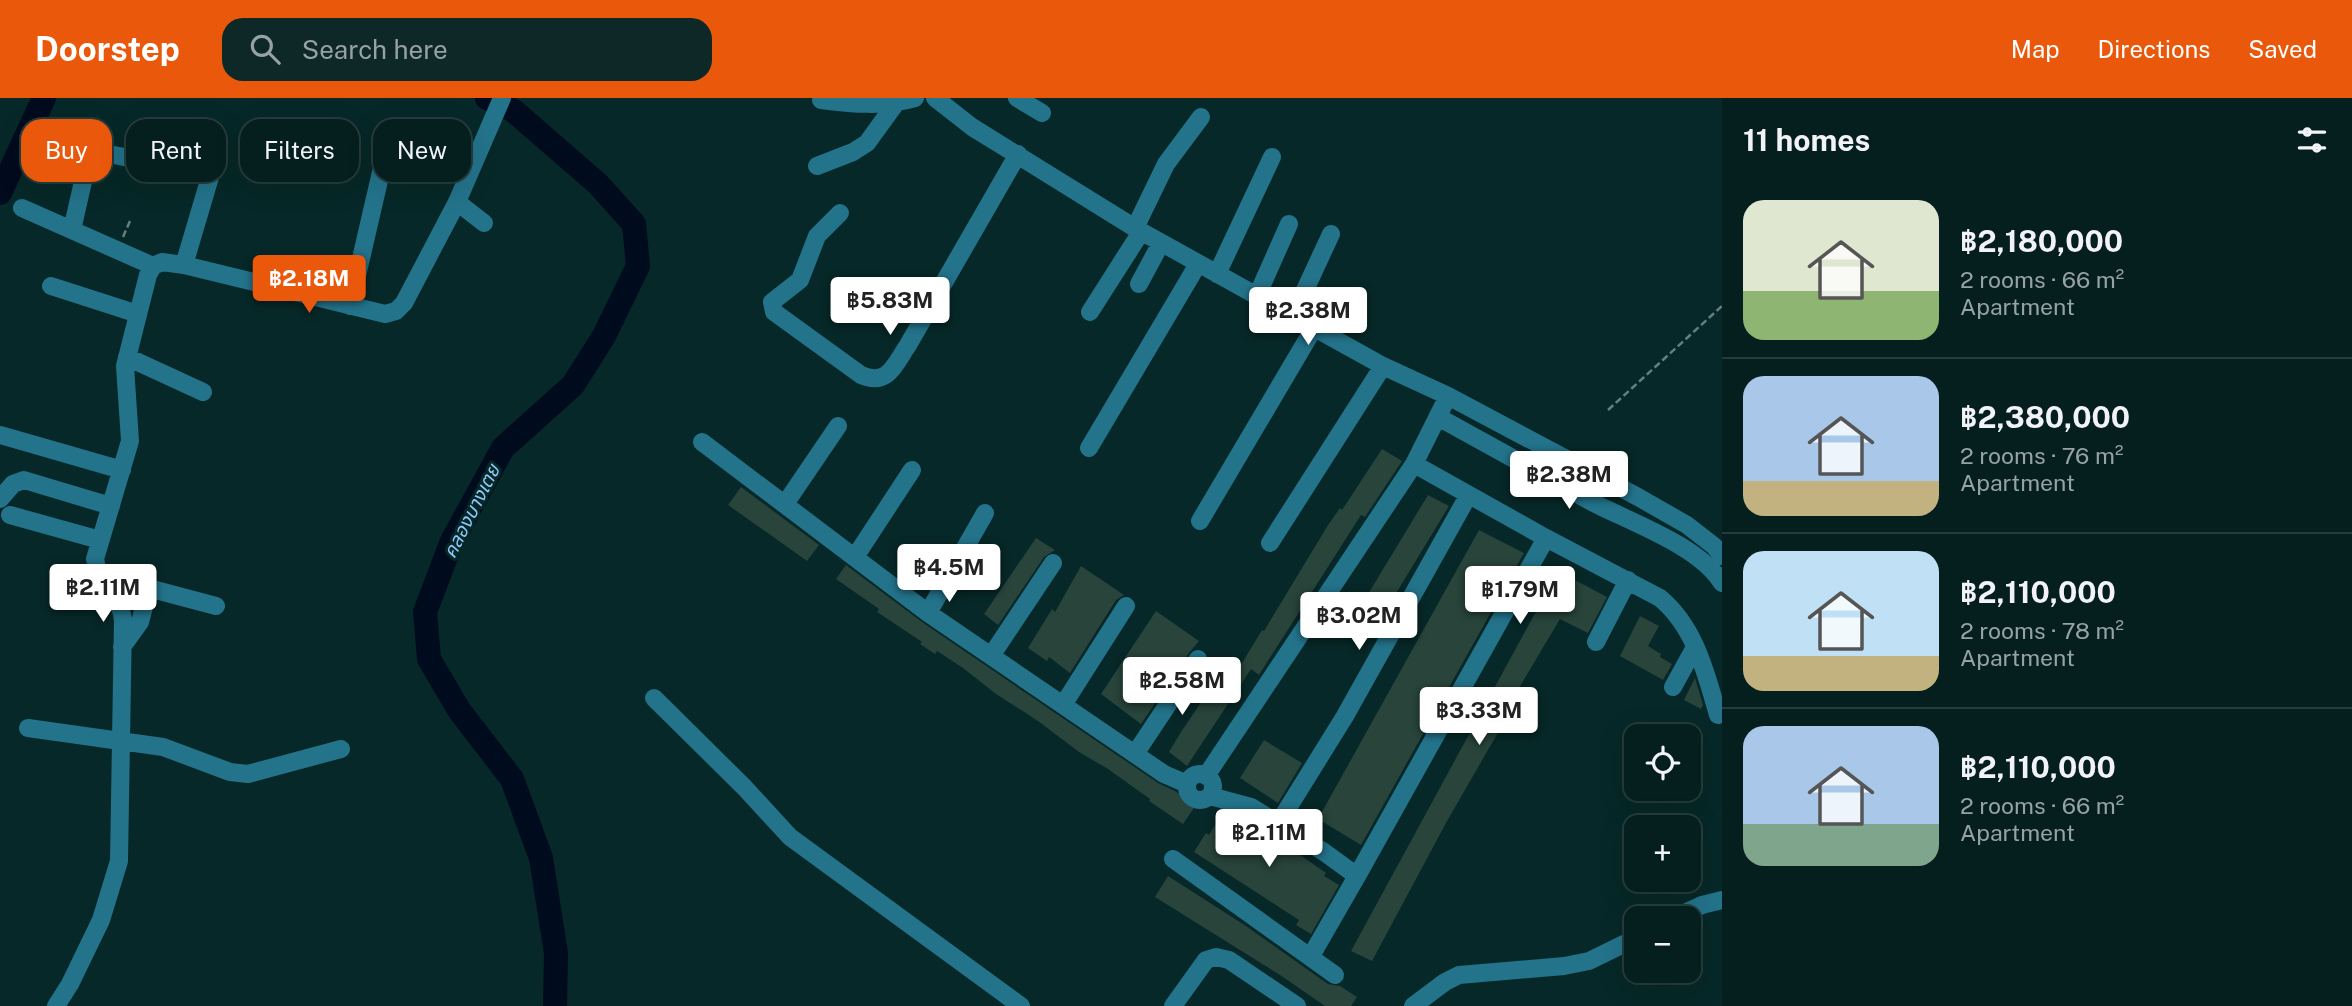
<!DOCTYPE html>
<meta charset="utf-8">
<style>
:root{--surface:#051e1e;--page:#0e2727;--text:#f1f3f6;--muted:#97a2a4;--line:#263c3c;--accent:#ea580c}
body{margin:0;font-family:"Public Sans","Noto Sans Thai",sans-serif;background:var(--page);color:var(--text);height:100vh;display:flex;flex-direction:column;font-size:26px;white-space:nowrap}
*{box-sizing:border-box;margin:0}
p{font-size:23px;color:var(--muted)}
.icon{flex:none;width:38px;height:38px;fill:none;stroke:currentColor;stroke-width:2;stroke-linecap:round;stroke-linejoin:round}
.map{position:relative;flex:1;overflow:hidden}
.panel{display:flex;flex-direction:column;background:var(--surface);width:630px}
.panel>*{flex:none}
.banner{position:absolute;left:21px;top:21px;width:665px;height:63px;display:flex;gap:14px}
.tools{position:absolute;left:1624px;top:626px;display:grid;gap:14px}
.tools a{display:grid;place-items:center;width:77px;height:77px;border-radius:14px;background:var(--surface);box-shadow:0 7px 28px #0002,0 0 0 2px var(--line);font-size:35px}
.price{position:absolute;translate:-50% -60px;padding:0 16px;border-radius:7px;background:#fff;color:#222;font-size:23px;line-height:46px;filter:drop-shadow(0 2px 4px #0008)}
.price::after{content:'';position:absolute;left:50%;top:42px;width:21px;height:16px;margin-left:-10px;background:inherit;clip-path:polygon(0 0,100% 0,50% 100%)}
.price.on{background:var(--accent);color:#fff}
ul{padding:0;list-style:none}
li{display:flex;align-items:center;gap:21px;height:175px;padding:0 21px}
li+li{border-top:2px solid var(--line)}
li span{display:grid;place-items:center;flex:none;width:196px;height:140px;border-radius:21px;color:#555}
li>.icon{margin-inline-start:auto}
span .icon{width:84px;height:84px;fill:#fffc;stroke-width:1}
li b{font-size:30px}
h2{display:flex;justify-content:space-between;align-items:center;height:84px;padding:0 21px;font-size:30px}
.chip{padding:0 24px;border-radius:21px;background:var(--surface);box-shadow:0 7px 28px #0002,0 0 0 2px var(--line);font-size:24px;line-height:63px}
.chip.on{background:var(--accent);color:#fff}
header{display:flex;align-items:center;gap:42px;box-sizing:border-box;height:98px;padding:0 35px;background:var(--accent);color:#fff}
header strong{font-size:33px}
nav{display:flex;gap:38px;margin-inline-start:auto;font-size:24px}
.search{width:490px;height:63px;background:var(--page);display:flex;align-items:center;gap:18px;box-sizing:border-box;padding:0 24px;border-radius:21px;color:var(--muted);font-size:26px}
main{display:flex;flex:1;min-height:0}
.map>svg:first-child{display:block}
</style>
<header>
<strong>Doorstep</strong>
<div class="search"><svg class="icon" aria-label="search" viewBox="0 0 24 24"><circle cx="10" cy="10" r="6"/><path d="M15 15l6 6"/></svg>Search here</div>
<nav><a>Map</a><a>Directions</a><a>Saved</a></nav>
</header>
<main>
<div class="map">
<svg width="1722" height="908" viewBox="0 0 1722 908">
<rect width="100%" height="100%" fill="#072828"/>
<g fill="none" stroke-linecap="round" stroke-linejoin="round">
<path stroke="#000b1d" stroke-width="24" d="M487,0L514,13L598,86L634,126L638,168L604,238L573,287L503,350L452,443L425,514L429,561L459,612L512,681L541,760L556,855L555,908
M0,95L44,0"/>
</g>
<path fill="#28443b" d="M1382,351L1402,363L1365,419L1361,417L1259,577L1251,571L1187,668L1169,654L1181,634L1229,563L1239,570L1262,532L1264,533L1328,427L1340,410L1342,412Z
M741,389L819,447L807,463L728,407Z
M1428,397L1449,408L1386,512L1365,501Z
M1479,432L1524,455L1361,747L1318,721Z
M1036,440L1055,452L1044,459L998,527L984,516Z
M846,467L922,524L1158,685L1175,693L1196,707L1183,726L1149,703L1150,701L1108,671L1079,654L1038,623L996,596L963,570L937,553L935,556L920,546L922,544L877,514L879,511L836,481Z
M1081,468L1124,497L1116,502L1070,575L1049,559L1047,563L1028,550L1052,511L1055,514Z
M1558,473L1607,499L1588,535L1560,521L1519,590L1503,620L1505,621L1496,638L1446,725L1372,863L1351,853Z
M1156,513L1199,543L1189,555L1141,626L1101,596Z
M1640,518L1659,528L1648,548L1661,556L1660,559L1672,566L1663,582L1620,558Z
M1695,580L1703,607L1701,611L1684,602Z
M1264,642L1302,665L1278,705L1240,680Z
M1224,713L1245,723L1246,721L1263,731L1326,775L1324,778L1339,787L1311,836L1296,827L1299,822L1194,754L1206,735L1209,737Z
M1168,778L1246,828L1328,886L1340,888L1357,899L1351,908H1325L1280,877L1155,799Z"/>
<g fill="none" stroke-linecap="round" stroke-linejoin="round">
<path stroke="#647f7f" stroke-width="2.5" stroke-dasharray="7 3.5" stroke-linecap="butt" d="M123,139L130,123
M1608,312L1722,208"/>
<path stroke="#23738b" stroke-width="18" d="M935,0L972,29L1135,130L1383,268L1448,298L1638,399L1687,427L1714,448L1722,458
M1017,0L1042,15
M821,2C853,6 884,9 915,0
M817,68L853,54L867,45L896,5
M457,104L484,125
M22,110L153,168L162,164L184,167L385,216L396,213L404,205L457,104L502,0
M840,115L817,138L800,182L772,204L774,214L861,277C888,289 895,266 908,247L1018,56
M1135,130L1166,66L1201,19
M72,132L89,57L94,53L164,67
M184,167L213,69
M1217,176L1272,59
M1139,186L1161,145
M51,188L138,216
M1257,198L1289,126
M350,208L384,61
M1090,214L1141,134
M1293,218L1331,136
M127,259L203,294
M1438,319C1489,347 1541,376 1592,404C1630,424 1700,448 1722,485
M0,337L122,372
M702,344L928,515L1164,676L1187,686
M1089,350L1198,166
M1414,366L1546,440
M0,401L13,386L24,382L111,408
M785,406L838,328
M10,417L100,442
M1200,423L1314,230
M1270,445L1383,268
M855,459L912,372
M928,515L985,415
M1596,544L1628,482
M122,549L140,524L147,498L152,491L216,508
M991,558L1053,465
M1673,589L1695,549
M654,600L744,689L790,739L1021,908
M1063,607L1126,508
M28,630L163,649L230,674L248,676L341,651
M1135,656L1198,561
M1187 689a13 13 0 1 1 26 0a13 13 0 1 1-26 0Z
M1206,678L1414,366L1448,298
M1210,698L1251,709L1324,754L1357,778L1311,858
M1278,726L1345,618L1468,398
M1173,761L1335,877
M1357,778L1546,440L1660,500C1695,529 1706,575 1718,617
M1672,821L1702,807L1722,802
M56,908L70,886L101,822L119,763L123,522C120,496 98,485 95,461L130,343L125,268L148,177L153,168
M1173,908L1206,862L1216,859L1229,862L1297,908
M1413,908L1445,884L1459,877L1564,868L1589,863L1636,840"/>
</g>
<g text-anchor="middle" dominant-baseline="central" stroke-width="6" stroke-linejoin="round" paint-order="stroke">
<g font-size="19" font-style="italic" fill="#90c8fb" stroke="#072828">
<text transform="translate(471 413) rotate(-63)">คลองบางเตย</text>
</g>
</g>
</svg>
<div class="tools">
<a><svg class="icon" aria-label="locate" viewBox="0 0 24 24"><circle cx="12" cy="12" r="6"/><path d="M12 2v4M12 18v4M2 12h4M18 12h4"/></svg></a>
<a>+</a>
<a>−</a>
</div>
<b class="price on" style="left:309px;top:217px">฿2.18M</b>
<b class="price" style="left:890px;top:239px">฿5.83M</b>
<b class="price" style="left:1308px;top:249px">฿2.38M</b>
<b class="price" style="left:1569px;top:413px">฿2.38M</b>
<b class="price" style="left:949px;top:506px">฿4.5M</b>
<b class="price" style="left:103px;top:526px">฿2.11M</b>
<b class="price" style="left:1520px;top:528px">฿1.79M</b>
<b class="price" style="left:1359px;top:554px">฿3.02M</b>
<b class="price" style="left:1182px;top:619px">฿2.58M</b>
<b class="price" style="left:1479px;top:649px">฿3.33M</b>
<b class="price" style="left:1269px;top:771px">฿2.11M</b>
<div class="banner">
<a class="chip on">Buy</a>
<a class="chip">Rent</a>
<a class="chip">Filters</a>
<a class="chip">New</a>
</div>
</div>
<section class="panel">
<h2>11 homes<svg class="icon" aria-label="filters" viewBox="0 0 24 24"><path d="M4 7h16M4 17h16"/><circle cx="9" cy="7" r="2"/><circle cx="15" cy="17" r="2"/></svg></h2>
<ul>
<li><span style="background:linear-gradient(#dfe7d0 65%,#8fb573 0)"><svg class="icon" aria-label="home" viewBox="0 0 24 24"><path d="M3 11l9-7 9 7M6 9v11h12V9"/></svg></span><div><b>฿2,180,000</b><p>2 rooms · 66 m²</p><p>Apartment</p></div></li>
<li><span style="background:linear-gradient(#a9c7e8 75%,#c2b280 0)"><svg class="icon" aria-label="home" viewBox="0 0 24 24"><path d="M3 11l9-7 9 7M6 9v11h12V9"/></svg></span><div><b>฿2,380,000</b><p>2 rooms · 76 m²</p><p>Apartment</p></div></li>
<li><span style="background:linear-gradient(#bfe0f5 75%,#c2b280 0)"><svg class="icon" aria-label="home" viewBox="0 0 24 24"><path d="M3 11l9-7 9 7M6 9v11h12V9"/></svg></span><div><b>฿2,110,000</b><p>2 rooms · 78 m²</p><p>Apartment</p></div></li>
<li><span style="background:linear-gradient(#a9c7e8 70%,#7fa58c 0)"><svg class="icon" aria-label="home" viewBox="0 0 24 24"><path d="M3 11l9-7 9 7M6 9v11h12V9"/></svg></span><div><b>฿2,110,000</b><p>2 rooms · 66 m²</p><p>Apartment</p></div></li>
</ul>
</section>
</main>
